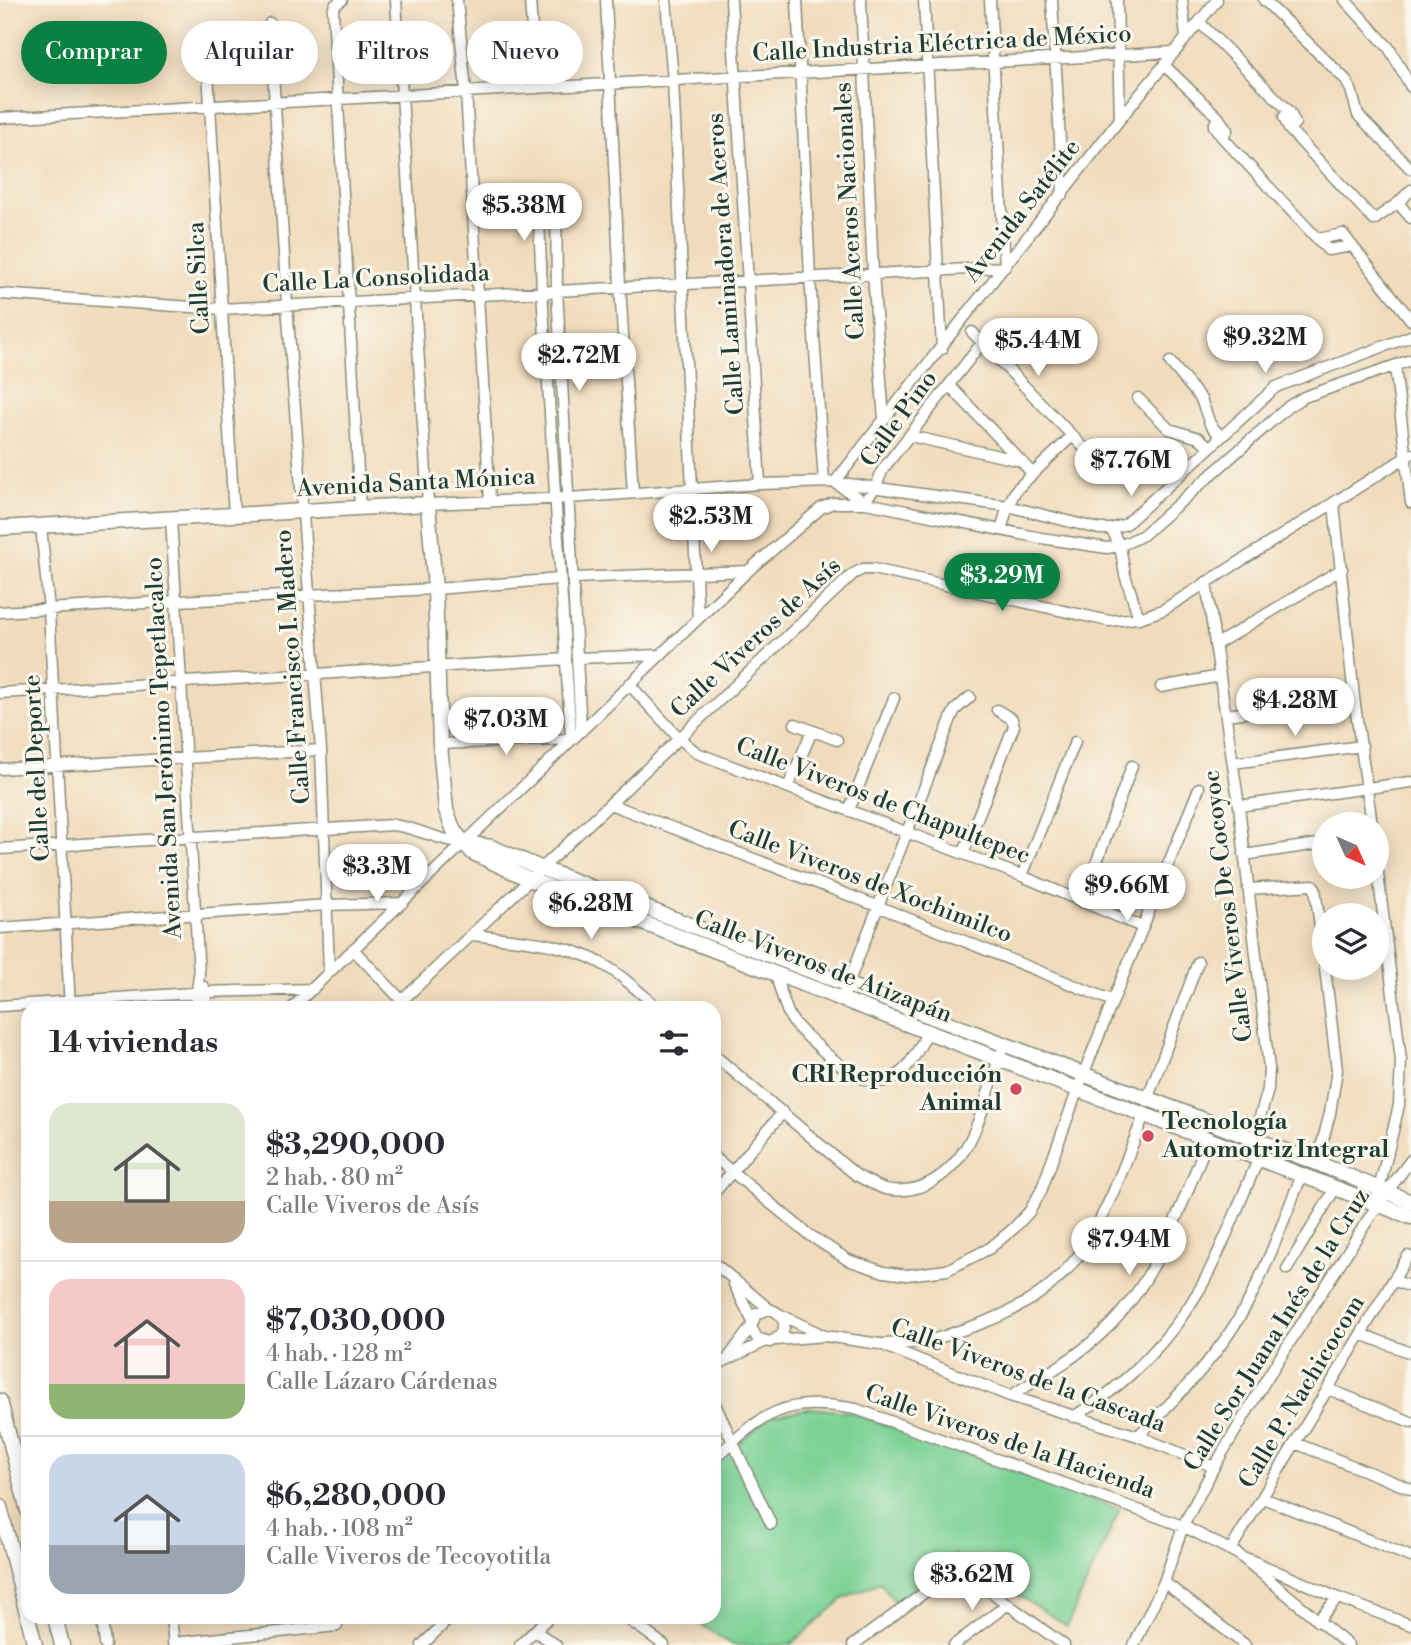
<!DOCTYPE html>
<html lang="es">
<meta charset="utf-8">
<style>
:root{--surface:#fff;--page:#f2f2f3;--text:#2b2b33;--muted:#7c7c81;--line:#e1e1e2;--accent:#0b8043}
body{margin:0;font-family:"Libre Bodoni",serif;background:var(--page);color:var(--text);height:100vh;display:flex;flex-direction:column;font-size:26px;white-space:nowrap}
*{box-sizing:border-box;margin:0}
p{font-size:23px;color:var(--muted)}
.icon{flex:none;width:38px;height:38px;fill:none;stroke:currentColor;stroke-width:2;stroke-linecap:round;stroke-linejoin:round}
.map{position:relative;flex:1;overflow:hidden}
.sheet{position:absolute;left:21px;top:1001px;width:700px;height:623px;display:flex;flex-direction:column;background:var(--surface);border-radius:21px;box-shadow:0 4px 18px #0003}
.sheet>*{flex:none}
.hud{position:absolute;left:21px;top:21px;width:700px;height:63px;display:flex;gap:14px}
.needle{width:46px;rotate:135deg}
.tools{position:absolute;left:1312px;top:812px;display:grid;gap:14px}
.tools a{display:grid;place-items:center;width:77px;height:77px;border-radius:50%;background:var(--surface);box-shadow:0 4px 18px #0003;font-size:35px}
.price{position:absolute;translate:-50% -60px;padding:0 16px;border-radius:24px;background:#fff;color:#222;font-size:23px;line-height:46px;filter:drop-shadow(0 2px 4px #0008)}
.price::after{content:'';position:absolute;left:50%;top:42px;width:21px;height:16px;margin-left:-10px;background:inherit;clip-path:polygon(0 0,100% 0,50% 100%)}
.price.on{background:var(--accent);color:#fff}
ul{padding:0;list-style:none}
li{display:flex;align-items:center;gap:21px;height:175px;padding:0 28px}
li+li{border-top:2px solid var(--line)}
li span{display:grid;place-items:center;flex:none;width:196px;height:140px;border-radius:21px;color:#555}
li>.icon{margin-inline-start:auto}
span .icon{width:84px;height:84px;fill:#fffc;stroke-width:1}
li b{font-size:30px}
h2{display:flex;justify-content:space-between;align-items:center;height:84px;padding:0 28px;font-size:30px}
.tag{padding:0 24px;border-radius:32px;background:var(--surface);box-shadow:0 4px 18px #0003;font-size:24px;line-height:63px}
.tag.on{background:var(--accent);color:#fff}
.map>svg:first-child{display:block}
</style>
<div class="map">
<svg width="1411" height="1645" viewBox="0 0 1411 1645">
<rect width="100%" height="100%" fill="#fbf7ec"/>
<filter id="ink" filterUnits="userSpaceOnUse"><feTurbulence type="fractalNoise" baseFrequency=".0143" numOctaves="2"/><feDisplacementMap in="SourceGraphic" scale="14" xChannelSelector="R" yChannelSelector="G"/><feConvolveMatrix kernelMatrix="1 2 1 2 8 2 1 2 1" color-interpolation-filters="sRGB"/></filter>
<filter id="wash" filterUnits="userSpaceOnUse"><feTurbulence type="fractalNoise" baseFrequency=".00686" numOctaves="4" result="noise"/><feDisplacementMap in="SourceGraphic" scale="28" xChannelSelector="R" yChannelSelector="G"/><feGaussianBlur stdDeviation="1.57" result="paint"/><feColorMatrix in="noise" values="0 0 0 0 0 0 0 0 0 0 0 0 0 0 0 0 0 1.4 0 .05"/><feComposite in="paint" operator="in"/></filter>
<g filter="url(#wash)">
<rect width="100%" height="100%" fill="#f1dbbc"/>
<path fill="#7cd296" stroke="#4e8865" stroke-width="2" d="M811,1408L850,1412L1120,1509L1067,1626L955,1555L895,1602L880,1582L844,1598L790,1645H732L690,1617H714V1464L770,1416Z"/>
</g>
<g filter="url(#ink)">
<g fill="none" stroke-linecap="round" stroke-linejoin="round">
<g stroke="#888c78" stroke-width="13">
<path id="minor" d="M342,0L335,5L333,10L360,508
M396,0L428,504L569,498L760,484L835,482L1008,506L1099,529H1111L1126,524L1276,387L1411,336
M457,0L466,91L490,502
M530,0L536,87
M606,0L620,286L633,493
M666,0L673,80L698,619
M731,0L760,484
M797,0L810,277L824,482
M861,0L873,274L884,420
M924,0L942,349
M1052,0L1063,194
M1117,0L1120,119
M1182,0L1186,38
M1264,0L1345,79L1351,90L1358,115L1411,169
M1345,0L1389,48L1411,87
M1199,22L1289,111L1295,123L1289,129
M270,23L287,305L321,750L329,972
M206,37L234,516
M1164,65L1218,117L1227,130L1222,137
M1289,111L1284,117L1289,129L1374,220L1398,203L1411,190
M1218,117L1214,126L1222,137L1328,250L1352,246
M0,118L1174,52
M556,193L557,290L581,730
M1398,203L1411,218
M1318,239L1343,234L1411,320
M0,294L221,309L1005,267L990,0
M972,332L1089,453
M1170,362L1201,399L1210,424L1221,437
M1395,366L1411,503
M949,385L1033,474
M1138,398L1169,429L1199,438L1210,447
M910,436L1021,461
M835,482L1120,119L1217,0
M837,484L866,503L1041,538L1107,548L1120,546L1143,535L1289,406L1304,397L1411,360
M866,503L867,498L876,486L883,469L982,343
M1334,504L1354,698L1372,824
M171,519L199,975L195,1008
M41,526L49,610L70,1008
M1111,529L1120,546L1125,575L1139,618
M1001,530L1008,506L1016,490L1072,436
M573,578L748,571
M1206,582L1239,806L1269,1068L1268,1090L1253,1140
M0,612L177,601L435,589L560,579
M1215,645L1342,569
M577,658L660,655
M629,684L679,738L697,753L1022,876L1142,927
M1161,687L1220,676
M0,693L566,659
M1226,715L1354,698
M795,724L837,740
M440,744L571,739L542,291L538,194
M1233,763L1362,746
M0,769L321,750
M788,787L812,731
M610,804L877,906L1113,1001
M1239,806L1411,782
M849,810L894,698
M0,849L393,825C418,828 439,841 464,843
M963,854L1014,726L1012,719L997,710
M1244,855L1325,843
M1377,865L1401,1060L1399,1105L1378,1194
M1022,876L1075,742
M1248,889L1313,885L1315,888L1325,966
M1082,902L1132,766
M0,928L326,905L402,903
M472,935C519,940 572,942 612,970C628,981 643,995 658,1008
M353,949L409,1008
M775,973C780,987 783,1002 789,1015C796,1029 811,1039 822,1050C871,1094 899,1096 927,1032
M204,987L207,1008
M845,992L952,716L955,710L970,697
M0,1006L206,992L313,989
M292,1008L748,571L821,508L833,503H866
M394,1008L853,574L863,569H873L1109,621L1139,618L1163,610L1411,454
M714,1055L856,1175C865,1180 876,1186 885,1189C900,1192 914,1190 927,1184C976,1161 984,1100 1001,1053
M1147,1100L1198,962
M714,1157L808,1234L848,1260L884,1272L907,1275L947,1270L990,1248L1013,1229L1029,1212L1041,1191L1083,1075L1199,788
M1317,1163L1330,1113L1337,1070L1325,968
M714,1193L783,1112
M714,1263L769,1309
M1287,1269L1336,1187
M1393,1280L1411,1287
M734,1284L752,1320
M781,1315L825,1336
M1361,1334L1411,1353
M776,1340L825,1336L880,1344L1010,1396L1138,1436L1214,1467
M883,1344C897,1343 912,1344 926,1341C938,1339 950,1334 962,1330C1013,1314 1058,1290 1087,1243C1111,1204 1127,1158 1144,1115
M728,1358L751,1327L756,1314L769,1309C783,1313 787,1323 782,1335L770,1342L757,1338L751,1327
M714,1366L764,1342
M1328,1389L1411,1422
M1010,1396C1042,1377 1076,1358 1103,1332C1158,1281 1180,1207 1208,1140
M714,1402L771,1524
M1073,1417C1126,1386 1171,1339 1201,1287C1223,1248 1240,1200 1259,1158
M1138,1436C1179,1395 1220,1355 1247,1304C1269,1264 1284,1217 1302,1175
M1295,1443L1411,1489
M714,1459C764,1412 786,1396 856,1409L1183,1526L1238,1554L1348,1645
M1263,1498L1411,1557
M1231,1549L1408,1256
M1248,1559L1338,1598L1411,1625
M1164,1582L1245,1645
M102,1617L105,1645
M171,1617L174,1645
M625,1617L664,1645
M1317,1621L1338,1598
M535,1631L556,1645
M173,1643L337,1626
M422,1645L451,1617
M520,1645L549,1617
M853,1645L958,1568L1064,1645
M954,1645L1008,1604
M1134,1645L1164,1582L1183,1526L1214,1467L1267,1378L1378,1204L1411,1160"/>
</g>
<g stroke="#888c78" stroke-width="17">
<path id="major" d="M0,528L428,504L435,589L440,744L446,810L454,831L473,853L531,880L1411,1217
M464,843L491,847L543,869L1317,1163L1411,1202
M0,1401L28,1511
M0,1507L35,1645
M55,1617L62,1645"/>
</g>
<use href="#minor" stroke="#fff" stroke-width="10"/>
<use href="#major" stroke="#fff" stroke-width="14"/>
</g>
</g>
<g fill="#d1495b" stroke="#fbf7ec" stroke-width="2.5">
<circle cx="1016" cy="1089" r="7"/>
<circle cx="1148" cy="1136" r="7"/>
</g>
<g text-anchor="middle" dominant-baseline="central" stroke-width="6" stroke-linejoin="round" paint-order="stroke">
<g font-size="24" fill="#1f3d34" stroke="#fbf7ec">
<text transform="translate(942 44) rotate(-3)">Calle Industria Eléctrica de México</text>
<text transform="translate(850 211) rotate(-93)">Calle Aceros Nacionales</text>
<text transform="translate(1022 211) rotate(-52)">Avenida Satélite</text>
<text transform="translate(726 264) rotate(-94)">Calle Laminadora de Aceros</text>
<text transform="translate(199 278) rotate(-93)">Calle Silca</text>
<text transform="translate(376 279) rotate(-3)">Calle La Consolidada</text>
<text transform="translate(899 419) rotate(-54)">Calle Pino</text>
<text transform="translate(416 483) rotate(-3)">Avenida Santa Mónica</text>
<text transform="translate(756 638) rotate(-43)">Calle Viveros de Asís</text>
<text transform="translate(293 667) rotate(-94)">Calle Francisco I. Madero</text>
<text transform="translate(164 748) rotate(-93)">Avenida San Jerónimo Tepetlacalco</text>
<text transform="translate(37 768) rotate(-93)">Calle del Deporte</text>
<text transform="translate(883 801) rotate(21)">Calle Viveros de Chapultepec</text>
<text transform="translate(870 882) rotate(21)">Calle Viveros de Xochimilco</text>
<text transform="translate(1228 906) rotate(-97)">Calle Viveros De Cocoyoc</text>
<text transform="translate(823 967) rotate(21)">Calle Viveros de Atizapán</text>
<text transform="translate(1277 1330) rotate(-58)">Calle Sor Juana Inés de la Cruz</text>
<text transform="translate(1028 1376) rotate(20)">Calle Viveros de la Cascada</text>
<text transform="translate(1302 1392) rotate(-59)">Calle P. Nachicocom</text>
<text transform="translate(1010 1442) rotate(19)">Calle Viveros de la Hacienda</text>
</g>
<g font-size="24" font-weight="bold" fill="#1f3d34" stroke="#fbf7ec" text-anchor="end">
<text x="1002" y="1075">CRI Reproducción<tspan x="1002" dy="28">Animal</tspan></text>
<text x="1162" y="1122" text-anchor="start">Tecnología<tspan x="1162" dy="28">Automotriz Integral</tspan></text>
</g>
</g>
</svg>
<div class="tools">
<a><svg class="needle" viewBox="-14 -14 28 28"><path d="M0-13l5 13h-10z" fill="#e53935"/><path d="M0 13l5-13h-10z" fill="#7c7c81"/></svg></a>
<a><svg class="icon" aria-label="layers" viewBox="0 0 24 24"><path d="M12 4l9 5-9 5-9-5zM3 14l9 5 9-5"/></svg></a>
</div>
<b class="price" style="left:524px;top:243px">$5.38M</b>
<b class="price" style="left:1265px;top:375px">$9.32M</b>
<b class="price" style="left:1038px;top:378px">$5.44M</b>
<b class="price" style="left:579px;top:393px">$2.72M</b>
<b class="price" style="left:1131px;top:498px">$7.76M</b>
<b class="price" style="left:711px;top:554px">$2.53M</b>
<b class="price on" style="left:1002px;top:613px">$3.29M</b>
<b class="price" style="left:1295px;top:738px">$4.28M</b>
<b class="price" style="left:506px;top:757px">$7.03M</b>
<b class="price" style="left:377px;top:904px">$3.3M</b>
<b class="price" style="left:1127px;top:923px">$9.66M</b>
<b class="price" style="left:591px;top:941px">$6.28M</b>
<b class="price" style="left:1129px;top:1277px">$7.94M</b>
<b class="price" style="left:972px;top:1612px">$3.62M</b>
<div class="hud">
<a class="tag on">Comprar</a>
<a class="tag">Alquilar</a>
<a class="tag">Filtros</a>
<a class="tag">Nuevo</a>
</div>
<section class="sheet">
<h2>14 viviendas<svg class="icon" aria-label="filters" viewBox="0 0 24 24"><path d="M4 7h16M4 17h16"/><circle cx="9" cy="7" r="2"/><circle cx="15" cy="17" r="2"/></svg></h2>
<ul>
<li><span style="background:linear-gradient(#dfe7d0 70%,#b9a48a 0)"><svg class="icon" aria-label="home" viewBox="0 0 24 24"><path d="M3 11l9-7 9 7M6 9v11h12V9"/></svg></span><div><b>$3,290,000</b><p>2 hab. · 80 m²</p><p>Calle Viveros de Asís</p></div></li>
<li><span style="background:linear-gradient(#f6c9c9 75%,#8fb573 0)"><svg class="icon" aria-label="home" viewBox="0 0 24 24"><path d="M3 11l9-7 9 7M6 9v11h12V9"/></svg></span><div><b>$7,030,000</b><p>4 hab. · 128 m²</p><p>Calle Lázaro Cárdenas</p></div></li>
<li><span style="background:linear-gradient(#c9d6e8 65%,#9aa5b1 0)"><svg class="icon" aria-label="home" viewBox="0 0 24 24"><path d="M3 11l9-7 9 7M6 9v11h12V9"/></svg></span><div><b>$6,280,000</b><p>4 hab. · 108 m²</p><p>Calle Viveros de Tecoyotitla</p></div></li>
</ul>
</section>
</div>
